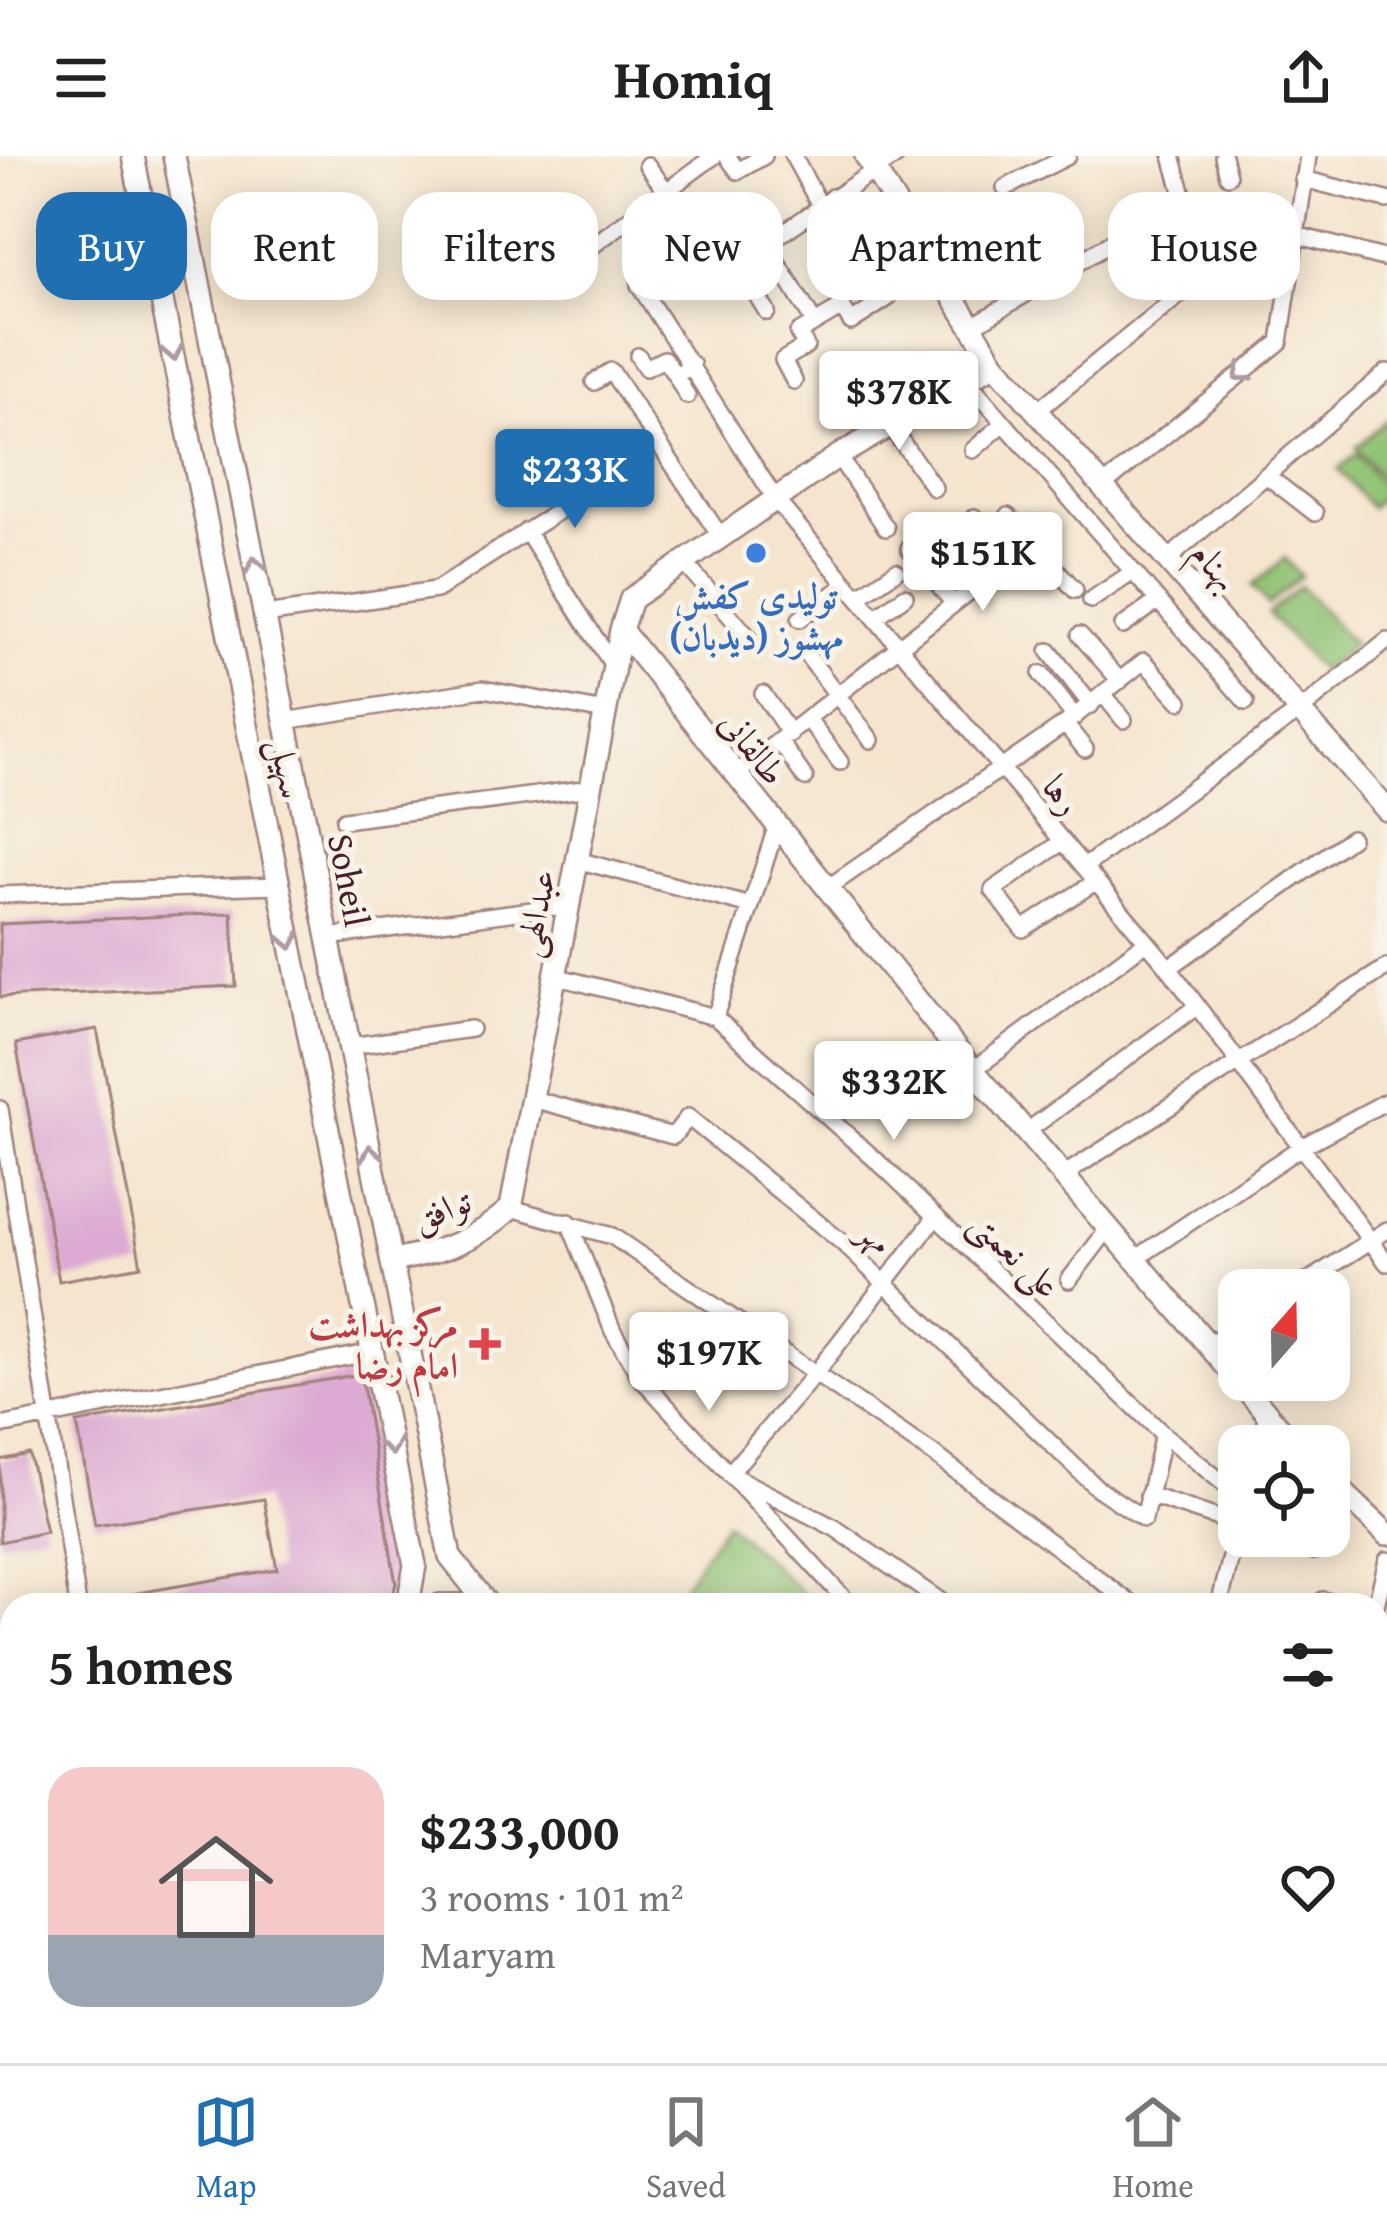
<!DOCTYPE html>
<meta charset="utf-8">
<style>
:root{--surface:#fff;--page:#f2f2f2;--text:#222;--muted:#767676;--line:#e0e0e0;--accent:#1f6fb2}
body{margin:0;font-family:"Gentium Book Plus",Amiri,serif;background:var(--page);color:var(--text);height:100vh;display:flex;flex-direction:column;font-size:45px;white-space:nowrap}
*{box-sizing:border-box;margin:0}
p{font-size:39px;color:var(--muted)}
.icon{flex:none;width:66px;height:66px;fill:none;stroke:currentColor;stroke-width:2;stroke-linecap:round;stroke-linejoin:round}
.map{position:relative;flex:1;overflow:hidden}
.panel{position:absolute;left:0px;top:1437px;width:1389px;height:471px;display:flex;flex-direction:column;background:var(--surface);border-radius:36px 36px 0 0;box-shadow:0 6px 30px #0003}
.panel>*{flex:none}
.guide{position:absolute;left:36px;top:36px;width:1317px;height:108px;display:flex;gap:24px}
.needle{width:78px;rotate:20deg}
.tools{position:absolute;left:1218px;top:1113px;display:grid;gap:24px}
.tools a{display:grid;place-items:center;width:132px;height:132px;border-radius:24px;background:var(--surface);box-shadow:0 6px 30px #0003;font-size:60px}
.price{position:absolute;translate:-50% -102px;padding:0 27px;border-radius:12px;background:#fff;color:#222;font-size:39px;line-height:78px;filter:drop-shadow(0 3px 6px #0008)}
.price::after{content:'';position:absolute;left:50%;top:72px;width:36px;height:27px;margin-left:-18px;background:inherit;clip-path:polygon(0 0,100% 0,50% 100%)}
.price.on{background:var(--accent);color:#fff}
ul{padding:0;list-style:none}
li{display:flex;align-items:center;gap:36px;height:300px;padding:0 48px}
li+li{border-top:3px solid var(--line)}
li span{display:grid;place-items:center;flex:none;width:336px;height:240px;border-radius:36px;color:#555}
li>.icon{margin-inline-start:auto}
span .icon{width:144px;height:144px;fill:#fffc;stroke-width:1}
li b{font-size:51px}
h2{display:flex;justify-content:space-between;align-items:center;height:144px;padding:0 48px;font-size:51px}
.pill{padding:0 42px;border-radius:36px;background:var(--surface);box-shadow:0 6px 30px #0003;font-size:42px;line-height:108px}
.pill.on{background:var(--accent);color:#fff}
header{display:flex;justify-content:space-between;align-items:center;height:156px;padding:0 48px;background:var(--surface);font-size:54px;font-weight:800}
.menu{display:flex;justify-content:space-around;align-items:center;height:168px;border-top:3px solid var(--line);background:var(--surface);font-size:33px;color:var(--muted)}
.menu a{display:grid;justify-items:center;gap:6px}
.menu .on{color:var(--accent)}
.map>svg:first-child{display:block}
</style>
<header><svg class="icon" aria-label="menu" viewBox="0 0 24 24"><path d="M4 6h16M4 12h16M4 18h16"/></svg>Homiq<svg class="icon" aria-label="share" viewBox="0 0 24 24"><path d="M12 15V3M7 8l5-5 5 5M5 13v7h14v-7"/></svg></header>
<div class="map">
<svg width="1387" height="1907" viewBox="0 0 1387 1907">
<rect width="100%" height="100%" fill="#f7f3e8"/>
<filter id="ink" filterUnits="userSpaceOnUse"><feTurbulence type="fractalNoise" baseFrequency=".00833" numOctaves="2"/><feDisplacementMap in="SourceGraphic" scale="24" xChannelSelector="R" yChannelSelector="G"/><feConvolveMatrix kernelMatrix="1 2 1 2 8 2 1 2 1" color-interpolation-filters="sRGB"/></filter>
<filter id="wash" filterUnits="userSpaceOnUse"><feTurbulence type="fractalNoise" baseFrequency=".004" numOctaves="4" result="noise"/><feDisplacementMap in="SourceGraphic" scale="48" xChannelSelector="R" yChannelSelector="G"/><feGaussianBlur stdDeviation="2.7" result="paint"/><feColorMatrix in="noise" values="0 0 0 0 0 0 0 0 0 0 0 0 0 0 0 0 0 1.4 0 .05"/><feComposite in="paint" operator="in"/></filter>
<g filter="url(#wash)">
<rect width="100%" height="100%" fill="#f5e5ce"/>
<path fill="#90c373" stroke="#6d714f" stroke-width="3" d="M1387,264V328L1355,292Z
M1356,298L1387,335L1371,352L1338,313Z
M1285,402L1301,420L1268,449L1252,430Z
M1300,430L1353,488L1322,516L1268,458Z
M726,1366L815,1449H670Z
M624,1896H714L736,1907H618Z"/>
<g id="blocks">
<path fill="#ddaad3" d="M232,757L236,830L0,841V768Z
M97,873L141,1110L59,1125L16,888Z
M361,1218L396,1428L388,1449H115L114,1441L277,1413L264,1343L95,1369L77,1267Z
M29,1298L46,1376L0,1386V1304Z"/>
</g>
</g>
<g filter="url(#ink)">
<use href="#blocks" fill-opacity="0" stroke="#a0827c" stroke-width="3"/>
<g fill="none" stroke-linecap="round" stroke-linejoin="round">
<g stroke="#a0827c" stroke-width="20">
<path id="minor" d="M727,0L738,15L764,0
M793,0L822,53
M1172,0L1184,42
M1223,0L1228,20
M647,9L667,36
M1303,23L1387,44
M1005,32L1068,0
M832,41L866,94
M710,69L723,101
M766,88L814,166
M524,104L538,130L714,0
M639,129L776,344L1169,812L1387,1107
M767,156L732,99L766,88L896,0
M971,171L1162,56
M638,200L646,212L664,203L676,220L692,208
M676,220L687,240
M967,224L1246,546
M794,225L783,204L806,190L798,177L842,151L851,166L888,142
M594,226L611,215L720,380
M1037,255L1246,85L1292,78L1387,103
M890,269L934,332
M973,294L1004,267
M838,300L886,372
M1266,319L1315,357
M1103,330L1280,186L1308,0
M576,345L554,314L577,298
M1008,360L1075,434
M974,361L1007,406
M526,375L614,511
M944,379L980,427
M909,392L954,448
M682,404L750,483
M1167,404L1387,216
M858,441L896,415
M1091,444L1133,416
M265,459L436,434L596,331
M876,461L905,440
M800,463L847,428
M1123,470L1158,445
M1080,479L1120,525
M801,491L871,584
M1049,495L1091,549
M1041,518L1075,561
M763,538L790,578
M1104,539L1124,564
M808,563L840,606
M285,565L483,533L605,556
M1065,568L1085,593
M780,586L805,622
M735,619L1032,387
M344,664L591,632
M1062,686L993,734L1023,773L1095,726
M577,704L751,750
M1084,711L1301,554L1387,485
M826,733L1065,568L1144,505L1180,545
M0,739L279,729
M328,781L569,749
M1169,812L1351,682
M555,820L715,861L887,1014L1163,1278L1239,1340
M715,861L776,672
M350,890L471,873
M973,914L1146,786
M532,943L673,980L688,961L844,1088L1096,1331L1144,1363L1163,1278
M0,953L78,1449
M1026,976L1196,851
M1062,1020L1387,811
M511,1052L612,1080L939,1302L1133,1449
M935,1062L815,1218L729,1318L835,1372L946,1449
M569,1066L613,1175L640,1221L850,1449
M1134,1104L1301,991L1387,945
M1069,1124L1108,1073
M1294,1134L1387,1074
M1207,1189L1239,1169
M0,1270L372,1196
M1259,1290L1266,1262
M1148,1339L1239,1369
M1270,1380L1314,1395
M1323,1444L1341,1449
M1219,1449L1239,1369
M1376,1449L1387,1404
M1377,1533L1387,1536
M0,1572L12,1571
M1377,1675L1387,1679
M0,1831H12
M1377,1863L1387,1867
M201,1896L203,1907
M420,1896L452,1907
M931,1896L946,1907
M1070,1896L1129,1907"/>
</g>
<g stroke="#a0827c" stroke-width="26">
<path id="tertiary" d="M866,0L995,208L1387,654
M621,474L973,914L1295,1290
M392,1105C441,1096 474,1086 511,1052L621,474L631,443L838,300L995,208
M1329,1323L1387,1378"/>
</g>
<g stroke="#a0827c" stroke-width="26">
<path id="secondary" d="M133,0L415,1409L408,1449
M174,0L450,1401L488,1449
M440,1449H480
M340,1907L343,1896
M376,1907L379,1896"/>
</g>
<use href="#minor" stroke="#fff" stroke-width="15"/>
<use href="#tertiary" stroke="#fff" stroke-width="21"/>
<use href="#secondary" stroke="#fff" stroke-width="21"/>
</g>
<defs><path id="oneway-chevron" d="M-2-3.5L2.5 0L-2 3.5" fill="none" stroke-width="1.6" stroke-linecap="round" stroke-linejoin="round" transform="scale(3)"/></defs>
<g stroke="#ae9aa0">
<use href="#oneway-chevron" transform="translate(173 197) rotate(79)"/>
<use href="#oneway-chevron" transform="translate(1241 218) rotate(141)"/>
<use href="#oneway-chevron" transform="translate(255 409) rotate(-101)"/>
<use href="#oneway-chevron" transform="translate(290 785) rotate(79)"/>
<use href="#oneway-chevron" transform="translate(371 997) rotate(-101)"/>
<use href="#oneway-chevron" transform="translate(391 1291) rotate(79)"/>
</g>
</g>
<circle fill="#3f7fe0" stroke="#f7f3e8" stroke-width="4.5" cx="756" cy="397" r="12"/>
<path fill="#e0444e" stroke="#f7f3e8" stroke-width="4.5" d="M479 1170h12v12h12v12h-12v12h-12v-12h-12v-12h12z"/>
<g text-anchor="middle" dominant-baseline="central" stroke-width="10" stroke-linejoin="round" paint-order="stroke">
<g font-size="36" fill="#4a1f2b" stroke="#f7f3e8">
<text transform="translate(1216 409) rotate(49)">بهنام</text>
<text transform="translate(754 591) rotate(52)">طالقانی</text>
<text transform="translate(289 612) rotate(79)">سهیل</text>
<text transform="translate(1063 638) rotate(52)">رها</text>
<text transform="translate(350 724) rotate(79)">Soheil</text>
<text transform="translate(534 757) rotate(-79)">عبدالهی</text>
<text transform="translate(441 1053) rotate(-23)">توافق</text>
<text transform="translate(877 1080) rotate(44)">مهر</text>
<text transform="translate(1016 1097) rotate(43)">علی نعمتی</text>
</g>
<g font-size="36" font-weight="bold" fill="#366cbe" stroke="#f7f3e8">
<text x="756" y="438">تولیدی کفش<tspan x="756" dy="41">مهشوز (دیدبان)</tspan></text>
</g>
<g font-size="36" font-weight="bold" fill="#be3a42" stroke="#f7f3e8" text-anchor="end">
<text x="458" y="1167">مرکز بهداشت<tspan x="458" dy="41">امام رضا</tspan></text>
</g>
</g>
</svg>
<div class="tools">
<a><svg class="needle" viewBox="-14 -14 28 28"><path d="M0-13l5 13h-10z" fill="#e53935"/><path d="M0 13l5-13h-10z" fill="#767676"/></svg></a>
<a><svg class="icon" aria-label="locate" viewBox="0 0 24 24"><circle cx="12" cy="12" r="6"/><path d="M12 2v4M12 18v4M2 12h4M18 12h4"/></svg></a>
</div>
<b class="price" style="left:899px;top:297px">$378K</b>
<b class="price on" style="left:575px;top:375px">$233K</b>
<b class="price" style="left:983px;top:458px">$151K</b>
<b class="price" style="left:894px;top:987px">$332K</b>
<b class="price" style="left:709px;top:1258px">$197K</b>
<div class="guide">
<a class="pill on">Buy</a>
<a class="pill">Rent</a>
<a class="pill">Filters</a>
<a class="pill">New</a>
<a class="pill">Apartment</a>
<a class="pill">House</a>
</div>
<section class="panel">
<h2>5 homes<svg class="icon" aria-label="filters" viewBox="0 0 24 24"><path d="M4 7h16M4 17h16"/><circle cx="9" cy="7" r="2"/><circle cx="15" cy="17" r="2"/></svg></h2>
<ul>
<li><span style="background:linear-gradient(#f6c9c9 70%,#9aa5b1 0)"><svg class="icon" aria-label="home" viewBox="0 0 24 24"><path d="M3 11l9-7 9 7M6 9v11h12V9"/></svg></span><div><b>$233,000</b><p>3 rooms · 101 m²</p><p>Maryam</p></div><svg class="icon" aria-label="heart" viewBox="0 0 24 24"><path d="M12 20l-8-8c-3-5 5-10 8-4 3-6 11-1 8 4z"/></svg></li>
</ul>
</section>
</div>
<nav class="menu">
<a class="on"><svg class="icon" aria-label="map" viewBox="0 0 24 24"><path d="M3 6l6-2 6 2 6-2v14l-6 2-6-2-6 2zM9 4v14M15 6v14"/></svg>Map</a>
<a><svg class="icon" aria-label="saved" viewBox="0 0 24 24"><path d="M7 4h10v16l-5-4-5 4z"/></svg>Saved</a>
<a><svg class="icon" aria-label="home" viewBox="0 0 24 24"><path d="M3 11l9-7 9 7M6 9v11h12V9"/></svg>Home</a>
</nav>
